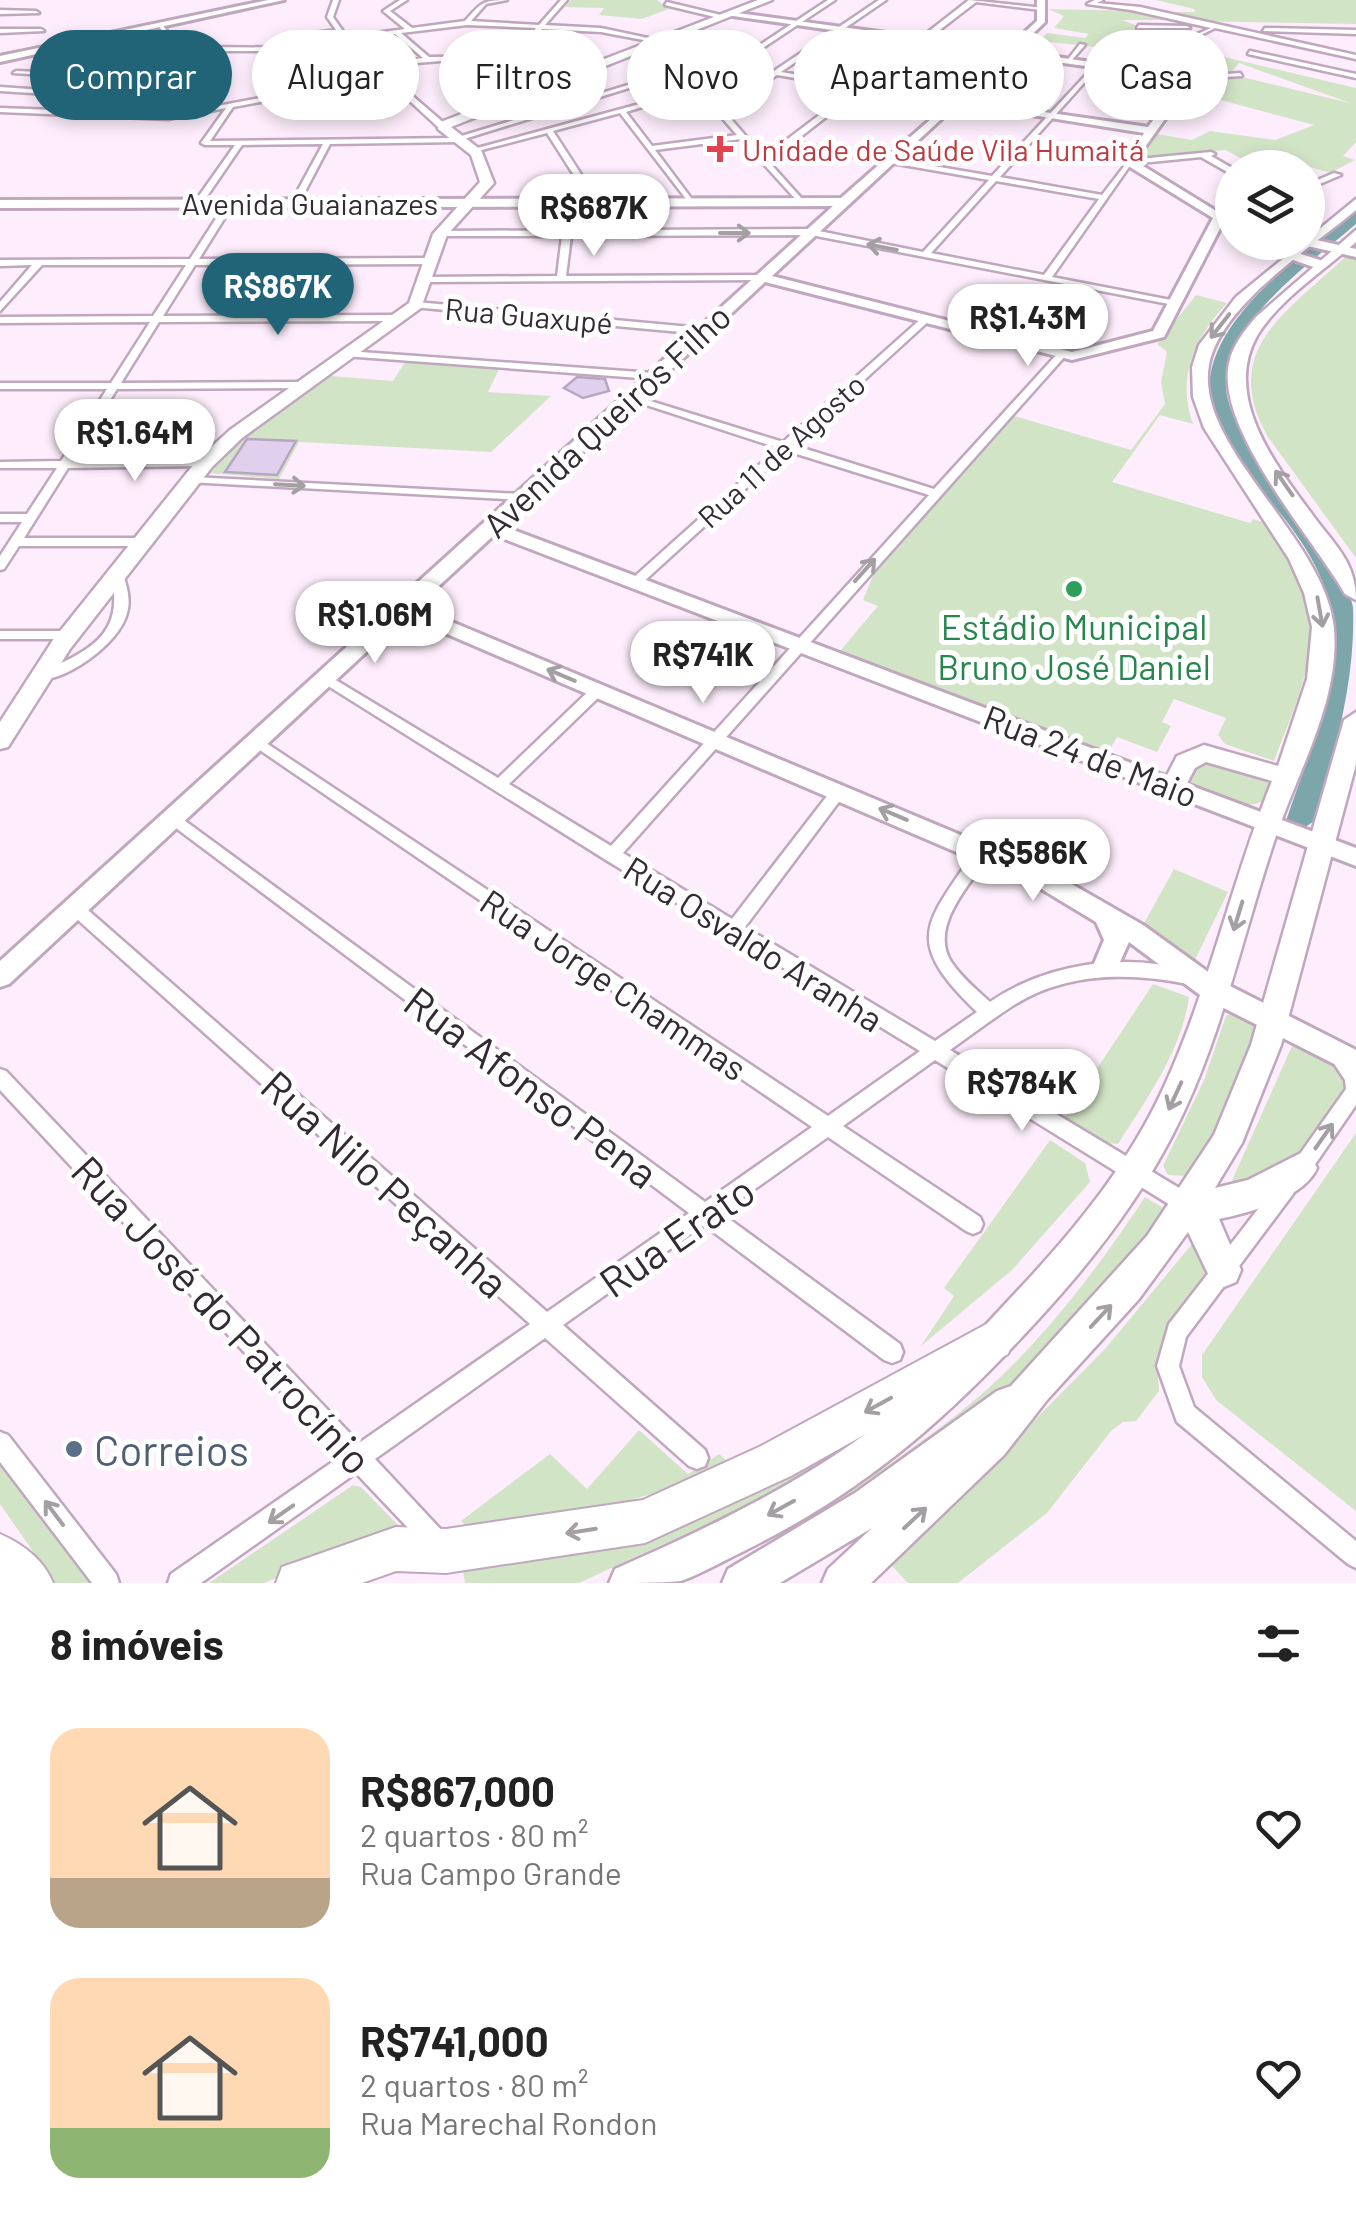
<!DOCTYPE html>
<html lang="pt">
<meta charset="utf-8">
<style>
:root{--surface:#fff;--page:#f6f6f6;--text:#222;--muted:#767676;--accent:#216477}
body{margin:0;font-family:Barlow,sans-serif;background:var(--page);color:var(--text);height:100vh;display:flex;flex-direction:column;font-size:38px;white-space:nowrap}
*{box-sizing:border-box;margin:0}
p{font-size:32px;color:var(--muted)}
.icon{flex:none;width:55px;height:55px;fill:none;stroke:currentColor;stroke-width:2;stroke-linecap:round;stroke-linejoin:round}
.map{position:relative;height:1583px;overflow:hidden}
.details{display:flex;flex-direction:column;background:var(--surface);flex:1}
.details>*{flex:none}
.top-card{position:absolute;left:30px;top:30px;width:1298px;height:90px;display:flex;gap:20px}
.buttons{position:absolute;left:1215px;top:150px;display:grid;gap:20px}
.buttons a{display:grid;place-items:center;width:110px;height:110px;border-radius:50%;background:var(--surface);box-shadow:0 5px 15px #0003;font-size:50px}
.price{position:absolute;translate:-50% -85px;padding:0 22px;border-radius:35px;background:#fff;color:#222;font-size:32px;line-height:65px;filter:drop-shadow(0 2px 5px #0008)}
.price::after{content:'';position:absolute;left:50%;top:60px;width:30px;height:22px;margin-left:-15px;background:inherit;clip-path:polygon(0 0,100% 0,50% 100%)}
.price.selected{background:var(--accent);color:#fff}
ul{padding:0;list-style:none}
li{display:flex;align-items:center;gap:30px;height:250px;padding:0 50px}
li span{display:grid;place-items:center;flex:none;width:280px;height:200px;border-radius:30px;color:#555}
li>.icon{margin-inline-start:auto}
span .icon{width:120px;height:120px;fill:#fffc;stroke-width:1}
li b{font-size:42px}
h2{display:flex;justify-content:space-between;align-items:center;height:120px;padding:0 50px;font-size:42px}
.pill{padding:0 35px;border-radius:45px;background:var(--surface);box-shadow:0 5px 15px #0003;font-size:35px;line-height:90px}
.pill.selected{background:var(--accent);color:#fff}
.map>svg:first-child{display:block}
</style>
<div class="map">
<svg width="1356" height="1583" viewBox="0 0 1356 1583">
<rect width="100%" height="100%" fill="#feeefd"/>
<path fill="#d2e4c6" d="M571,0H657L669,9L642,19L599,15L604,8L565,7Z
M1156,0H1356V24L1194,21L1156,12H1195L1194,9Z
M1048,9L1135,11L1177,20H1122L1212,54L1356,88V142L1343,156L1355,160L1330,173L1294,162L1258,167L1225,150L1141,158L1157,134L1192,140L1210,131L1275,140L1314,125L1195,93L1176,109L1197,79L1246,78L1350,103L1239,63L1230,74L1197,75L1214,67L1173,55L1040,41L1047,33L1085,38L1089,34L1054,28L1064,16Z
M1346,256L1356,258V558L1268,437C1218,349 1288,312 1346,256Z
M1196,295L1227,303C1195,338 1176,377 1193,424L1160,415L1112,482L1250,523L1253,519L1271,525C1333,623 1313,660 1274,761L1225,744L1218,735L1226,718L1174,699L1162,722L1171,726L1157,752L1117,737L1107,754L840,651L878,606L863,600L877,566L1014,416L1131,450L1165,404L1161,382L1167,352L1157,344Z
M405,362L499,369L488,392L551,396L491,452L299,442L279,479L209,473L248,434L331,376L393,381Z
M1202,760L1269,779L1267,798C1248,815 1201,797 1188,780Z
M1174,869L1228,892L1195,960L1143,925Z
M1153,984L1189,997C1182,1050 1146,1100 1118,1144L1108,1143L1065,1117Z
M1231,1013L1259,1028L1214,1138L1188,1176L1168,1175L1163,1166L1204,1080L1226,1016Z
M1292,1046L1339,1068L1349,1087L1292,1164L1274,1175L1230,1185Z
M1356,1133V1511L1216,1400L1202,1377V1355Z
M1050,1140L1085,1163L1090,1182L1012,1270L921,1346L954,1296L944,1288Z
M1145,1197L1165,1209L1163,1218L1018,1382L824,1526L817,1514C863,1482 910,1451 955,1416C1031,1357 1092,1277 1145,1197Z
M1192,1244L1203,1248L1209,1276L1163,1342L1157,1364L1159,1391L1136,1421L1123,1422L1111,1431L1047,1513L958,1583H908L891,1565L1105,1349Z
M639,1430L688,1474L719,1454L734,1467C649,1500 563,1516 474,1533L461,1521L550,1454L587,1489Z
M817,1460L823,1463L785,1488L579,1583H465L463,1571L678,1527Z
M0,1466L89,1583H55L0,1504Z
M353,1485L361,1487L401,1528L264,1583H209Z"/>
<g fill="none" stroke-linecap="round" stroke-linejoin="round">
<path fill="#7da6ab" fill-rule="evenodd" d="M76,39V43L0,59V53Z
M1356,211V224C1311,263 1211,331 1228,400C1239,441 1272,475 1297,508C1319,538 1345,570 1353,607C1356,678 1335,754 1314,821L1300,831L1286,821C1308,753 1348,673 1329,601C1296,478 1128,430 1258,294C1280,271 1328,223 1356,211Z"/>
</g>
<path fill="#e0cfed" stroke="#b7a6c3" stroke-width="2.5" d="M577,377L605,379L609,391L583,398L564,388Z
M247,439L296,441L277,475L225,472Z"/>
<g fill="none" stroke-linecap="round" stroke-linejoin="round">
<g stroke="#c0a7be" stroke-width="5">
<path id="street" d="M333,0H339L333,17L347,37L405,29L383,11L400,0H407L390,11L412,28L465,21C481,3 482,0 507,0L486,4L471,21L539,25L561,0H567L545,25L601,28L662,41L659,43L601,32L542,29L517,57L591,68V70L514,60L459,121L457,118L508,60H454L378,66L445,124V128H439L399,91L287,97L233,107L210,141L455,138L667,73L676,63L663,38H667L682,63L671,75L464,139L461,142L330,144L299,203L295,205L291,203L323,144L242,145L201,205H195L194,203L235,145H205L201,143L226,108L168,119L0,112V108L55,110L78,96L0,91V87L87,93V95L64,111L93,112L157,68L133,66L108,79L13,73L16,71L107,75L124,66L36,60L38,57L162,64L186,47L171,43L158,25L161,23L175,41L199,47L350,48L338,34H307L336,30L327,17ZM467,25L536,28L511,56L429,57L401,33ZM395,34L423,58L374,63L349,40ZM192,49L197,50L217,75L159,72ZM204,51H278L318,91L287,93L196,110L223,83L225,77ZM285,51L354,52L394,87L326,91ZM153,76L218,79V82L202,96L130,92ZM125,96L198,100L185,112L168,115L102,112Z
M828,0H835L737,65L774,71L879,0H886L781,72L860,85L969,0L1044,8L1041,10L976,2L867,86L935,97L937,100L862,89L794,142L992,176L1097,63L1099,66L1000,177L1102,195L1129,160L1211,152L1215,154L1211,156L1232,168V173H1229L1201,157L1131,164L1052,277L1176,301L1179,302V306L811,235L571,236L566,276L764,275L765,277L761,280L424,282L423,280L427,277L557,276L562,236H437V232L440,231L809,229L923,252L989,180L789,145L768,161L803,200L804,202L800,204L741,139L655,150L694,202L690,204L620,113L553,131L599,202L595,204L591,202L547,133L474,152L470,150L647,102L648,96L712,75L714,78L653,98L652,104L626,112L652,146L737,135L718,113L672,117L668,115L718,109L770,74L728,66ZM777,75L855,88L764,157L724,111ZM996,181L1099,199L1044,275L931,253Z
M1095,0H1103L1097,3L1140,7L1356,55V59L1215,28L1183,44L1181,41L1211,28L1131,10L1087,4Z
M667,2L725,16L726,17L723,19L665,5Z
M0,10L36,11L39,13L0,14Z
M1139,25L1187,26L1190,28H1137Z
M1265,28L1356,30V34L1263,31Z
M0,29H41L44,31L0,33Z
M1080,44L1085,45L1070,62H1066Z
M1250,51L1356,74V78L1248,54Z
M1137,52L1142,53L1129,70H1125Z
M1198,61L1212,66L1213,67L1210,69L1186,65Z
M1240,73L1242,76L1190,79L1187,77Z
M1334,173L1341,175L1308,189V184Z
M230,201L234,203L199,259L431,258L435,261L431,264L195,265L163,316L399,315L404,318L399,321L159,322L121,383L305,382L310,385L305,388L117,389L72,461L205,460L211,463L205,466L68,468L24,538H144L150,542L144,546H19L4,569L0,570V556L22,522H0V514H27L57,468H0V462L61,461L107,389H0V383H111L150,322L0,323V317L153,316L186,265H42L0,311V302L32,265L0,266V260L190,259L226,203Z
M416,302L702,328L707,331L702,334L413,307L411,305Z
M923,317L931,319L793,445L934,489L1059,352L1067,354L623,853L732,919L834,787H844L846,791L844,795L745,927L935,1041L977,1012C901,939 926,924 977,848H989L991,852C973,882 927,926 952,963C962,978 977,990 990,1002C1048,962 1128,952 1194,972L1197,977L1194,982L1188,984C1129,972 1066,972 1014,1005C992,1019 971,1035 950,1050L1194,1197L1197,1204L1194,1211L1187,1213L1180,1211L935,1060L843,1126L980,1217L983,1224L980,1231L973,1234L966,1231L828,1137L721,1213L900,1344L903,1352L900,1360L892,1363L884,1360L704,1225L563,1325L705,1450L708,1458L705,1466L697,1469L689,1466L545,1338L375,1459L443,1532L447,1540L443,1548L435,1552L427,1548L356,1473L201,1583H168L171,1574L341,1456L0,1090V1069L6,1071L359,1443L530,1324L69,912L67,908L69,904H81L547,1312L689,1213L164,819L167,815H177L705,1202L812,1127L248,742L255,737L260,739L828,1116L920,1051L606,860L317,679L324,675L329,676L498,778L593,687H603L605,690L603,693L509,784L611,846L929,495L787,451L641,584H633V578L778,448L625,398L634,396L783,442Z
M347,351L653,373L658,376L653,379L344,356L342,354Z
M192,477L522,494L528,497L522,500L188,482V478Z
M117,570L123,574C127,587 131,600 127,613C120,643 66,682 36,680L34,677L36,674C87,652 126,637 111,574Z
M0,631H69L76,635L69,639H0Z
M1338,1048L1344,1051L1356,1066V1105L1307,1176L1300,1179L1293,1176L1290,1170L1293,1164L1346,1089L1345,1080L1329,1056L1332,1051Z
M1286,1179L1293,1182L1296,1188L1293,1194L1186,1337L1179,1366L1194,1407L1356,1541V1568L1348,1564L1177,1422L1157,1366L1169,1324L1279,1182Z
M0,1432L8,1435L116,1574L119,1583H92L0,1462Z"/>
</g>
<g stroke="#c0a7be" stroke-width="6">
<path id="secondary" d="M268,0H284L0,62V56Z
M1037,0H1045V22L1015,51L1195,77L1135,161L1226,217L1164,337L1072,360L765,282L503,526L1356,848V866L494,535L416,607L1056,875L1143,925L1222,982L1356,1050V1075L1204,998L1129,942L1115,973L1106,976L1097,973L1093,966L1104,940L1096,922L1038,887L405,616L9,984L0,987V961L833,206L0,208V200L841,198L948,104L952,109L772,276L1072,352L1153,331L1213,218L1125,164L1144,133L969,105L974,102L1148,127L1183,79L1010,56L961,99L957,94L1001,54L726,15L730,12L1006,49L1037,21Z
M1308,238L1356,249V257L1303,245Z
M1263,242L1326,262L1328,265L1316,268L1245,243Z"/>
</g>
<g stroke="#c0a7be" stroke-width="5">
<path id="primary" d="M758,0H772L451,127L481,150L494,183L447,235L421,308L242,438L212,467L70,649L8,747L0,749V722L53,640L198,459L230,430L409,303L433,234L480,182L471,155L438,129V123Z
M1356,199V210C1312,247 1220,306 1209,365C1194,447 1326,538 1334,629C1340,700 1298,771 1276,836C1242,936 1222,1040 1173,1134C1137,1204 1088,1266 1035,1323C945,1421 866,1490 746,1550C725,1560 703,1573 681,1581C660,1583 630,1583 609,1583L615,1569C717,1524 818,1476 904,1404C947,1369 984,1326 1022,1286C1077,1227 1129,1163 1163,1089C1209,990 1231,882 1272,781L1206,762L1195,768L1182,793H1164L1161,787L1177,756L1204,745L1278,766L1307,679L1312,627L1304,593L1289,559L1204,428L1193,397L1192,367L1199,345L1236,297Z
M1356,230V242C1324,271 1279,299 1257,336C1221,400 1281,472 1317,521C1338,548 1356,565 1356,600L1345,594C1313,538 1215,429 1229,363C1232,346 1245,330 1256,317Z
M1356,712V764L1281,1045L1242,1143L1215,1188L1248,1180L1301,1153L1312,1157L1317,1168C1304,1198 1249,1213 1219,1219L1241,1270L1236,1282L1224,1287L1212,1282L1188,1232L1139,1299L1047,1400L1004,1455L871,1583H822L828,1569L872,1528L780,1583H722L728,1569L855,1493L997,1391L1011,1386L1147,1236L1214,1135L1251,1045L1344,720Z"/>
</g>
<g stroke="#c0a7be" stroke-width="4">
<path id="highway" d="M994,1320L1008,1326L1014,1340L1008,1354L791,1476L645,1543L446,1573L396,1571L362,1583H276L282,1567L396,1527L446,1529L643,1500L761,1446Z
M0,1534C23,1544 44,1560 53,1583H0Z"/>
</g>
<use href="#street" fill="#fff" fill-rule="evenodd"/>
<use href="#secondary" fill="#fff" fill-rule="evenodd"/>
<use href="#primary" fill="#fff" fill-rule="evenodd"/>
<use href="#highway" fill="#fff" fill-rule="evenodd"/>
</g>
<defs><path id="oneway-shaft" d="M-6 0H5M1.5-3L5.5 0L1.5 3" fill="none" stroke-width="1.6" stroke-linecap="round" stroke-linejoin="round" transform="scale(2.5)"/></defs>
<g stroke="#a49fa3">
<use href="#oneway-shaft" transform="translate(735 233)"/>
<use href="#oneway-shaft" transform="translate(882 247) rotate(-169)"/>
<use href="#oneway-shaft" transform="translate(1220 326) rotate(128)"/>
<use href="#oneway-shaft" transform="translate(1284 483) rotate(-125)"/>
<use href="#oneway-shaft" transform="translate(290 485) rotate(3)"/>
<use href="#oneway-shaft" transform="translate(865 570) rotate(-48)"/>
<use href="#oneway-shaft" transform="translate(1320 612) rotate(80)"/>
<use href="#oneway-shaft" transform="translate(561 675) rotate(-157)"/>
<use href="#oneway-shaft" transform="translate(893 814) rotate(-157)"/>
<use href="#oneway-shaft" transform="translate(1238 916) rotate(107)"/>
<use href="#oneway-shaft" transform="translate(1175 1096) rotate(115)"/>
<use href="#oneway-shaft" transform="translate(1324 1136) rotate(-55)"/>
<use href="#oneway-shaft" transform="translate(1101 1316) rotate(-47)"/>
<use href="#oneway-shaft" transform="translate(878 1405) rotate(151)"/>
<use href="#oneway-shaft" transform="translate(781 1508) rotate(151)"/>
<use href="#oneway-shaft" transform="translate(54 1513) rotate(-127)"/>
<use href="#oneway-shaft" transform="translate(281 1514) rotate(145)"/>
<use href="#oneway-shaft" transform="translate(915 1518) rotate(-43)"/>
<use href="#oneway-shaft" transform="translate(581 1531) rotate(171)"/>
</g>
<path fill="#e0444e" stroke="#fff" stroke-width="4" d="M715 134h10v10h10v10h-10v10h-10v-10h-10v-10h10z"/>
<circle fill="#2e9e5b" stroke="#fff" stroke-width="4" cx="1074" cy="589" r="10"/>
<circle fill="#5c6f8a" stroke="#fff" stroke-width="4" cx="74" cy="1449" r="10"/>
<g text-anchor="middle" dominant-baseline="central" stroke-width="10" stroke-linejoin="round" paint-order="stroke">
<g font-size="30" fill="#be3a42" stroke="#fff" text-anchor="start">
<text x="742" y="149">Unidade de Saúde Vila Humaitá</text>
</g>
<g font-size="30" fill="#342a33" stroke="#fff">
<text x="310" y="203">Avenida Guaianazes</text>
<text transform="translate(529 315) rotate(5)">Rua Guaxupé</text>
<text transform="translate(781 450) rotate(-42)">Rua 11 de Agosto</text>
</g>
<g font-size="35" fill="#342a33" stroke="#fff">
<text transform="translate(606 420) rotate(-43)">Avenida Queirós Filho</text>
<text transform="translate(1091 755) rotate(21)">Rua 24 de Maio</text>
<text transform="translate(754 943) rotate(32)">Rua Osvaldo Aranha</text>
<text transform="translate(614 984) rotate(34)">Rua Jorge Chammas</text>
</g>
<g font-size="35" fill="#27864d" stroke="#fff">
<text x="1074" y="626">Estádio Municipal<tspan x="1074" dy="40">Bruno José Daniel</tspan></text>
</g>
<g font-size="42" fill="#342a33" stroke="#fff">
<text transform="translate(532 1086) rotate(37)">Rua Afonso Pena</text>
<text transform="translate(386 1183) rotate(42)">Rua Nilo Peçanha</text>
<text transform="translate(676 1235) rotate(-35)">Rua Erato</text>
<text transform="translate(223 1314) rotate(47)">Rua José do Patrocínio</text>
</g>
<g font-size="42" fill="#4e5e75" stroke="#fff" text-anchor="start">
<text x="94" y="1449">Correios</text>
</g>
</g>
</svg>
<div class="buttons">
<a><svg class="icon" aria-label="layers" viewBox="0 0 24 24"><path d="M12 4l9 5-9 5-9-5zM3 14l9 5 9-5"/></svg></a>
</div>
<b class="price" style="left:594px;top:259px">R$687K</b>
<b class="price selected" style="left:278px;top:338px">R$867K</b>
<b class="price" style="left:1028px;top:369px">R$1.43M</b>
<b class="price" style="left:135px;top:484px">R$1.64M</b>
<b class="price" style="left:375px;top:666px">R$1.06M</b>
<b class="price" style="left:703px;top:706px">R$741K</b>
<b class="price" style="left:1033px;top:904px">R$586K</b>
<b class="price" style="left:1022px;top:1134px">R$784K</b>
<div class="top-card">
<a class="pill selected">Comprar</a>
<a class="pill">Alugar</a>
<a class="pill">Filtros</a>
<a class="pill">Novo</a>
<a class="pill">Apartamento</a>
<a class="pill">Casa</a>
</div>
</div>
<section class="details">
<h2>8 imóveis<svg class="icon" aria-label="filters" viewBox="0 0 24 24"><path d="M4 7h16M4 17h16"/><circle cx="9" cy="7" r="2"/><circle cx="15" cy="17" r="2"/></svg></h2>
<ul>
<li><span style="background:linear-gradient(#ffd9b3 75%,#b9a48a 0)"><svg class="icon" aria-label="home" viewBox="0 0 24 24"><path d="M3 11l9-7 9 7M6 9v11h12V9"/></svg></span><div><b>R$867,000</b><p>2 quartos · 80 m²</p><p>Rua Campo Grande</p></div><svg class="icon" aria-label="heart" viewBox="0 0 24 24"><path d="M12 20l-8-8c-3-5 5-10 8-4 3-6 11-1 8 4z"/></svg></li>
<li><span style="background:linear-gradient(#ffd9b3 75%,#8fb573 0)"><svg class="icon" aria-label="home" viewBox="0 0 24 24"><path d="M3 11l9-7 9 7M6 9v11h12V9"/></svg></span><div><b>R$741,000</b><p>2 quartos · 80 m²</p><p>Rua Marechal Rondon</p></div><svg class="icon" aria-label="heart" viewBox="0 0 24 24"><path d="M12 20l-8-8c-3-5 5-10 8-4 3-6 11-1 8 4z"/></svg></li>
</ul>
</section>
